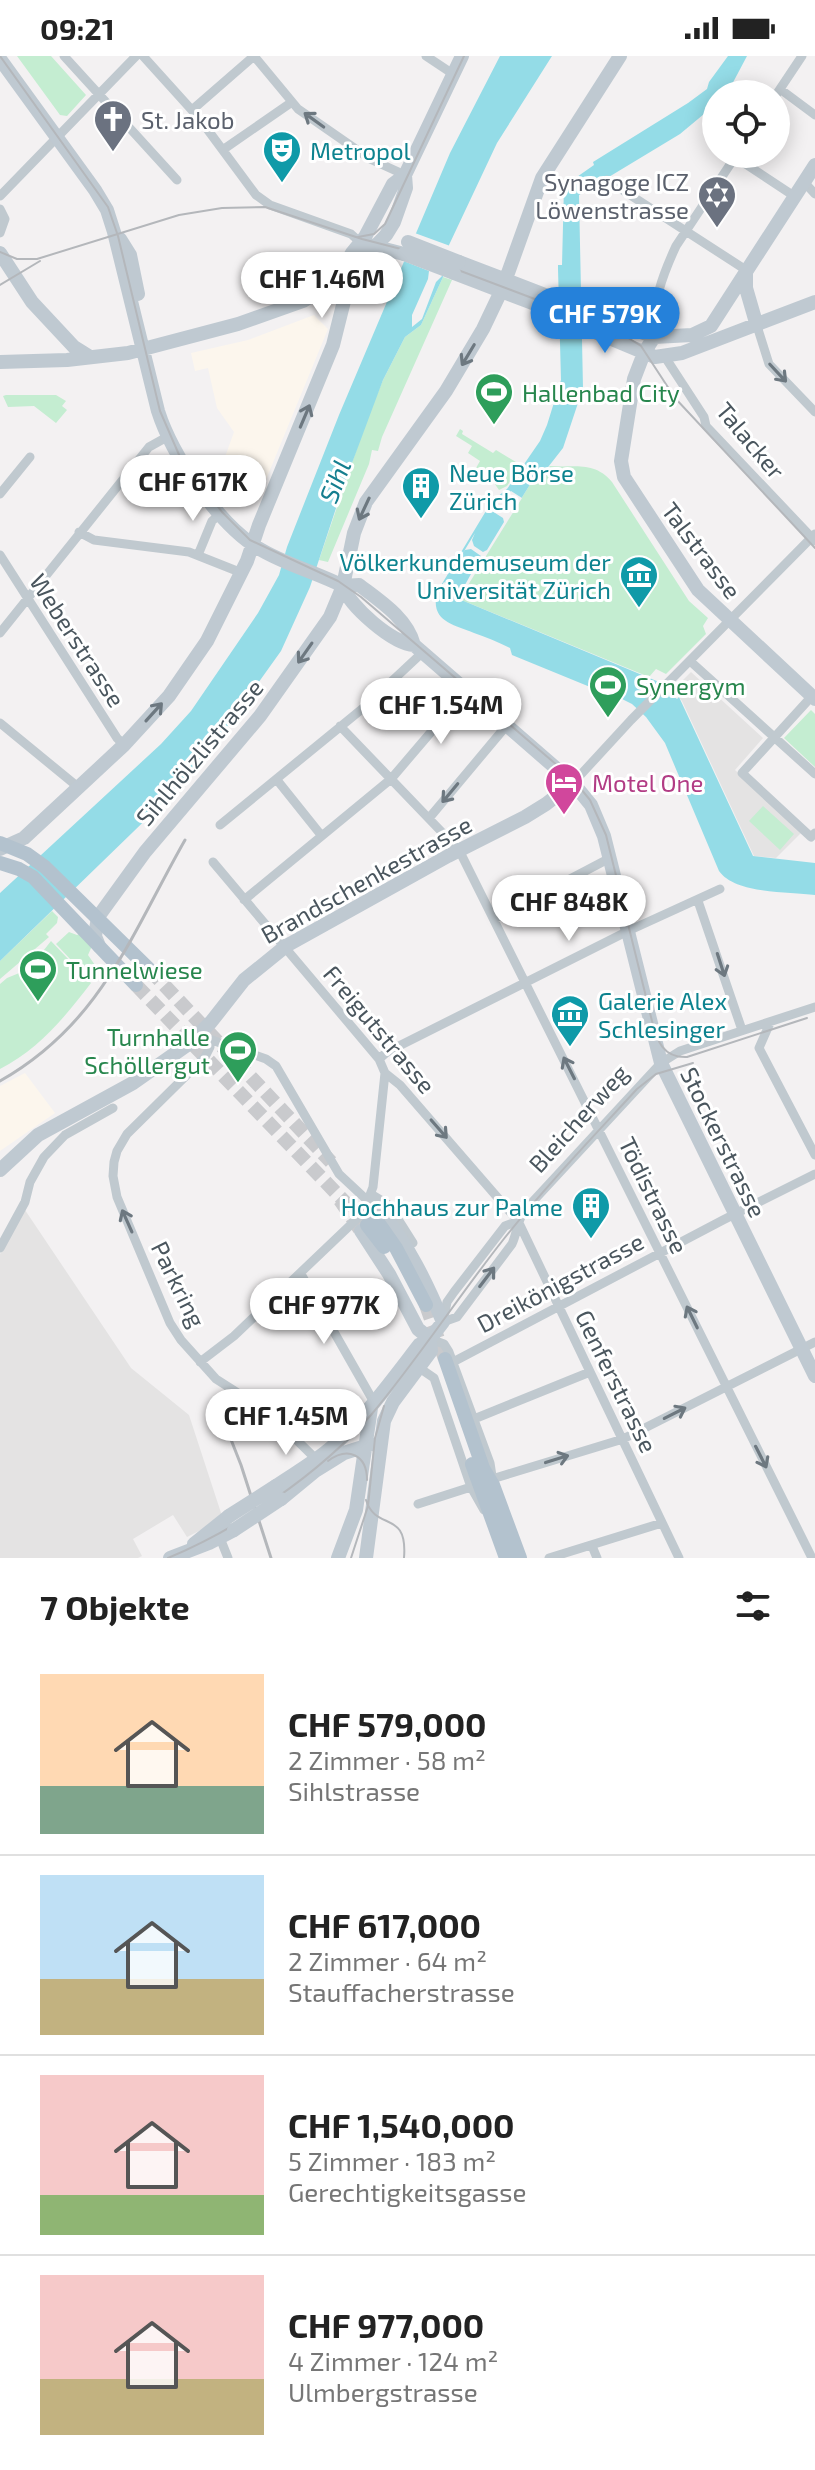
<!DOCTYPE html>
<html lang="de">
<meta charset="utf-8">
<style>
:root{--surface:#fff;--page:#f2f2f2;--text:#222;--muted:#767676;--line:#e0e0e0;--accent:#2581da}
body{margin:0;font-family:"Exo 2",sans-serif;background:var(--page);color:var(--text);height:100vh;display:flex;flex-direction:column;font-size:30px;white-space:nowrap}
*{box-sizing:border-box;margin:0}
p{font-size:26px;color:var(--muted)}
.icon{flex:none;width:44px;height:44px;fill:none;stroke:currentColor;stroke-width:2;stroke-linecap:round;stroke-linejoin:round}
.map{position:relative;height:1502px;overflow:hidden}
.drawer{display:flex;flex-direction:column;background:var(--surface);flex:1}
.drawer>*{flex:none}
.buttons{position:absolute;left:702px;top:24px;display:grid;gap:16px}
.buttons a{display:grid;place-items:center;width:88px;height:88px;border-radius:50%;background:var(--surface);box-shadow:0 4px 20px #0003;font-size:40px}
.price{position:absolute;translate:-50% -68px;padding:0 18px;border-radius:28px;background:#fff;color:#222;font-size:26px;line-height:52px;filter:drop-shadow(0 2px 4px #0008)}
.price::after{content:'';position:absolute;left:50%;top:48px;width:24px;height:18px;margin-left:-12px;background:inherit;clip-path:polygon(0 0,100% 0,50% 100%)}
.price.current{background:var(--accent);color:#fff}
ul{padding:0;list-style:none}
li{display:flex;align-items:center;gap:24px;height:200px;padding:0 40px}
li+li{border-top:2px solid var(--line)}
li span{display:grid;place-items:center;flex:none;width:224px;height:160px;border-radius:0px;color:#555}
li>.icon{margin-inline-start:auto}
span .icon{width:96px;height:96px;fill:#fffc;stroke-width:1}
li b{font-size:34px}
h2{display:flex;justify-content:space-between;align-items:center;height:96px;padding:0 40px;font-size:34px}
.status{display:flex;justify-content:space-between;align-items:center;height:56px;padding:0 40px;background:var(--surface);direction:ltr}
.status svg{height:22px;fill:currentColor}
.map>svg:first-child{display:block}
</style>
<div class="status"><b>09:21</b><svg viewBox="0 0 49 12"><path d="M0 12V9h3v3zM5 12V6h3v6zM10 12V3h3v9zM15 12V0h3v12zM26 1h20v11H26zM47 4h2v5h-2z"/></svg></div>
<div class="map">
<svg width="815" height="1502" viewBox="0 0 815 1502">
<rect width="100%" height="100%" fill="#f3f1f2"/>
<path fill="#fcf6ed" d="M314,259L328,273L258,443L216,426L234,376L217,352L208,312L195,315L191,297L248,284Z
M25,1017L55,1057L0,1095V1030Z"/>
<path fill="#e4e3e3" d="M691,616L763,682L735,714L802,776L776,802L754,800L682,645L673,634Z
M25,1154L131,1312L189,1359L223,1463L187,1481L173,1459L133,1483L142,1500L138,1502H0V1198Z"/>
<path fill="#c4edd1" d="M17,0H51L86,39L67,60L60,59Z
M443,221L452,224L382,381L378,395L372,394L369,408L328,506L319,504L367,363L383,324L405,281L421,269Z
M6,339H56L66,345L62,350L67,354L56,367L34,350L8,351L3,340Z
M460,373L463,375L462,378L493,397L496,394L521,409L507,430L499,434L490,421L476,412L480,405L468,397L472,390L456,380Z
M550,410C576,412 594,405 612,426L689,545L708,562L703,570L706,578L666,618L656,613L649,621L459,543L539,414L545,415Z
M811,654L815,658V711L784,682Z
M763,750L794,778L780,794L749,765Z
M52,855L58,861L57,867L46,878L49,881L0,923V905Z
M69,876L77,879L81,877L92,890L88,899L97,912L87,921L56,888Z
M51,885L91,927C65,961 39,993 0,1013V928L7,922L29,913Z"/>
<path fill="#94dce7" d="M500,0H552L497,87L449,189L443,221L421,269L405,281L383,324L342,434L310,531L281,595L216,686L166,744L0,905V837L161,688L191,655L258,557L279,519L287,491L339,359L450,97Z
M728,0H747L729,34L726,38H716V48L680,78L579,139L583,332L563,392L545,415L539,414L459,543L659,626L677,643L679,641L753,800L815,807V839C789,836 735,838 719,815L665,687L646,661L632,648L618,641L617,642L512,599L510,592C498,586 486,581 474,577C453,568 430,566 437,536L492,445L507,433L540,385L547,369L561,324L558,213V209H562L564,130L594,109L593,106L688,47L707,33L709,26Z"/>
<path fill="#f3f1f2" d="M412,176L453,191L447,221L442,220L436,226L422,263L412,271V259L428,223L429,215L401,204Z
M511,435L522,442L460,542L441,531L444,526L461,536L481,500L471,493L465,494L460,502L475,477L472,484L474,490L483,496L487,494L504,466L503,462L492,455L488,456L494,446Z"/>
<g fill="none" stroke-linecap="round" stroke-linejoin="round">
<path stroke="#c9cacd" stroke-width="14" stroke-dasharray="14 7" stroke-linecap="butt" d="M340,1144L361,1175"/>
<path stroke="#c9cacd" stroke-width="14" stroke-dasharray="14 7" stroke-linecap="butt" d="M150,914L331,1106
M136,929L367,1169
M426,1249L445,1303"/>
<path stroke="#c0c9cf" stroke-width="9" d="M64,0L177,124
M143,0L199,62L256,139L270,149L351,178L361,187
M254,0L298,53L370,103L405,119
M426,0L453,18
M780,33L815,59
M776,39L802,0
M192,54L254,0
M224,93L292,46
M735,101L794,140
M607,124L746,214
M804,126L815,138
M0,140L136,0
M0,153L5,163L0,177
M757,270L769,308L815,356
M654,281C651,250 663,218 676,190L737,98
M665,301L704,361L706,370L815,485
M0,438L30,401
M79,476L94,484L189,496L242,517
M0,499L117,682L124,689
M198,499L212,465L221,457
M0,577L149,391L167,381
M690,605L815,718
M812,640L742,717L811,781L815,777
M0,667L78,731
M340,670L459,794L812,1502
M277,724L321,779
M573,727L631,664L815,478
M430,761L507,669
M220,769L362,653L423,596
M213,806L379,1003L385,1017L400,1029L518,1165L679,1502
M244,844L391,723L466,635
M698,845L742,974
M494,863L610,802
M770,967L759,992L815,1099
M205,979L209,983L266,1003L276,1010L339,1118L369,1146
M209,983L210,991L205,1001L127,1078L117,1095L114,1106L113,1120L117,1141L170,1267L181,1284L216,1323L269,1357L317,1404
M379,1003L387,996L628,875L720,833
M371,1138L389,1149L413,1187
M518,1165L505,1170L454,1236L447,1246L443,1266L457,1261L512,1188C517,1177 517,1166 524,1155L661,1007L680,995L815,951
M0,1192L25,1146L30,1126L44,1101L65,1079L113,1052
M301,1218L375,1348
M430,1283L444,1288L449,1296L490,1407L492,1420
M200,1306L234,1280L363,1157L373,1131L385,1017
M453,1306L723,1164L815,1118
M418,1311L434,1322L471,1431L484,1454
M474,1363L590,1316
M492,1423L623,1383L815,1286
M418,1448L471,1431
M220,1482L228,1502
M592,1490L597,1502
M549,1502L662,1467"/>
<path stroke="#bfc9d1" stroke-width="14" d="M0,3L95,134L107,154L114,176L158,355C172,399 218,468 258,492C284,508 315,516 343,530
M120,183L130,199L138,238
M369,189L404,198
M0,197L32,246L74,291L90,301
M459,206L654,281L692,279L711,270L815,109
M746,216V232L757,270
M454,217L535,248L559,261L655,301L682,297L815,246
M654,281L644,297L634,323L621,405L624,421L698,534L815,643
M0,306L67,304L128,297L238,268L303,245L336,225L352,197L365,181L393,128L405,119
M343,530L359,529C380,545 407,562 414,589L573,727L591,749L604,780L661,1007L815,1320
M343,530C349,550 393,588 414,589
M0,793L24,782L124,689L169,640L207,585L247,505L259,469L333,289L345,241L364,202L386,179L394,166L406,132L405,119L462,0
M99,890L95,880L98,861L145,796L260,660L330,561L343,530L354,477L366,446L446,335L483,273L503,231L542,122L620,0
M0,1114L38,1079L133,1027L190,987L211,966L244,924L286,890L448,800L525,761L546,748L573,727
M361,1175L389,1218L418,1273L430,1283
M276,1430C295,1417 315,1406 333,1390C366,1360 392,1324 419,1289L430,1283L443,1266C427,1228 408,1188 381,1156
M281,1443L315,1415L344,1397L372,1388
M194,1488L229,1460
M170,1502L209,1487L234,1474
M338,1502L356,1454L371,1352
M366,1502L384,1365L393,1346L431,1295L430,1283"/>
<path stroke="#b3c2ce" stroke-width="14" d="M0,787L27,798L45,811L150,914
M0,807L19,813L33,821L136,929
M375,1162L396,1192L426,1249
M367,1169L384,1191
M445,1303L483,1412L493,1429L520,1502
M472,1408L506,1502"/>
<path stroke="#b4b7bb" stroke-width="2" d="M0,0L108,151L118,180L160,355L180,401L222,456L250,484L338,525L361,541L572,722L590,744L606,779L652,965C657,985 663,1002 687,1001L807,962
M358,181L374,178L385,168L464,0
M0,196L17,203H37L179,159L222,152L265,151L362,183L405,194L614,273L641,290L675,342L815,492
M0,229L40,205
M328,1405C348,1390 367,1399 367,1424
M366,1444C376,1476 408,1453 404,1502
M168,1502C240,1472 319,1418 371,1359C418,1303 458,1241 503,1184C545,1131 591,1083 637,1033L656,1018L693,1007
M351,1502L368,1450L375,1382L384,1350"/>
<path stroke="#b4b7bb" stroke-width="3" d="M0,1025C101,968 131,879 185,784
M217,1348L241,1409L271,1502"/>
<path stroke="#bfc9d1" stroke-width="14" d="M408,186L459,206
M404,198L454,217
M229,1460L276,1430
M234,1474L281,1443"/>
</g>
<defs><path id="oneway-shaft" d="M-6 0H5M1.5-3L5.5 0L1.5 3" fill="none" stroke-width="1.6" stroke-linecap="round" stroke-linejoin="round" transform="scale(2)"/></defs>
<g stroke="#6d7880">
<use href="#oneway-shaft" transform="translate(314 64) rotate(-144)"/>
<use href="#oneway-shaft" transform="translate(468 299) rotate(121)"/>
<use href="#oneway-shaft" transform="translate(778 317) rotate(47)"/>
<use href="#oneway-shaft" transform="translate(305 360) rotate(-67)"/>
<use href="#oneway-shaft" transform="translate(364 453) rotate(115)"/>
<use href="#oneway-shaft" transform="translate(305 597) rotate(125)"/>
<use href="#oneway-shaft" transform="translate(154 656) rotate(-48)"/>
<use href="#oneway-shaft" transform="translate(450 737) rotate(130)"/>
<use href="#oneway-shaft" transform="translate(721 909) rotate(72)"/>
<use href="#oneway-shaft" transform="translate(569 1012) rotate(-117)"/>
<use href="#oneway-shaft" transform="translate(439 1073) rotate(49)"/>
<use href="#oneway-shaft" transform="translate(127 1165) rotate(-114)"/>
<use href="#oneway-shaft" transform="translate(487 1221) rotate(-53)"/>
<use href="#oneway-shaft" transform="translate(692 1261) rotate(-116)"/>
<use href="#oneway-shaft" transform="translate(675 1357) rotate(-27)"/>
<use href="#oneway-shaft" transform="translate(761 1401) rotate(63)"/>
<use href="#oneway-shaft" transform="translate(557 1403) rotate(-17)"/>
</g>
<defs>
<g id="church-pin" transform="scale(2)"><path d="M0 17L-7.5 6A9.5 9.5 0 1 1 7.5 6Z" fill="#6b7280" stroke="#fff"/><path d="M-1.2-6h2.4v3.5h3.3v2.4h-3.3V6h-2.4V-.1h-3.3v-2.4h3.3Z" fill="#fff"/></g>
<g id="theatre-pin" transform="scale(2)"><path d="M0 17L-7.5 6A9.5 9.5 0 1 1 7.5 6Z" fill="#0f9aa8" stroke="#fff"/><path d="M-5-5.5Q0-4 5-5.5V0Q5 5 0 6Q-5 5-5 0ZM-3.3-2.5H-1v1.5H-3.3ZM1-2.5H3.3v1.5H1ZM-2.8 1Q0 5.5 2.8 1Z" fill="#fff"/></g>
<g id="synagogue-pin" transform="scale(2)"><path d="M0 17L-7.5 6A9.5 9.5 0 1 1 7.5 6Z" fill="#6b7280" stroke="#fff"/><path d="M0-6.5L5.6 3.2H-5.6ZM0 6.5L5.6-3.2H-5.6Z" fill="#fff"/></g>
<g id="stadium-pin" transform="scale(2)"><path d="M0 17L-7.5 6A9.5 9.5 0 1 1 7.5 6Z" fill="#2e9e5b" stroke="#fff"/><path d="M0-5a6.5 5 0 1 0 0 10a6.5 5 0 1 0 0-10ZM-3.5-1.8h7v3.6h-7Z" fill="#fff"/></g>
<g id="building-pin" transform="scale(2)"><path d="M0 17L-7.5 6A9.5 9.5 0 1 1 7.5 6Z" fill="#0f9aa8" stroke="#fff"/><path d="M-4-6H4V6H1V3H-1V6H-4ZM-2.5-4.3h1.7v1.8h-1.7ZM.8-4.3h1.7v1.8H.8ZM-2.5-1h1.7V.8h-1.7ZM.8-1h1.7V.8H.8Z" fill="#fff"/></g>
<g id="museum-pin" transform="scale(2)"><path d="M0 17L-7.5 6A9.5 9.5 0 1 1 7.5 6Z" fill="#0f9aa8" stroke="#fff"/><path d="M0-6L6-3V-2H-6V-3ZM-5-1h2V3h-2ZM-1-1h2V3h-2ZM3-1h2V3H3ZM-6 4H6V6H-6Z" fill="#fff"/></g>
<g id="hotel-pin" transform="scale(2)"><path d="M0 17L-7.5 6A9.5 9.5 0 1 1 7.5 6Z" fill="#d1479c" stroke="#fff"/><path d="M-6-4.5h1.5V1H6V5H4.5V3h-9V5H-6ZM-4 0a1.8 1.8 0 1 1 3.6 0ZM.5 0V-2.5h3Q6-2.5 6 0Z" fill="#fff"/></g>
</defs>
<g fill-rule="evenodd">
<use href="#church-pin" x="113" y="63"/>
<use href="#theatre-pin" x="282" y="94"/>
<use href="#synagogue-pin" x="717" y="139"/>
<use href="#stadium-pin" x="494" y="336"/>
<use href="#building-pin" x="421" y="430"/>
<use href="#museum-pin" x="639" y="519"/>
<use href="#stadium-pin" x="608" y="629"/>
<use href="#hotel-pin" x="564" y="726"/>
<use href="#stadium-pin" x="38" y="913"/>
<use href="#museum-pin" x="570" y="958"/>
<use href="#stadium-pin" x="238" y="994"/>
<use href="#building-pin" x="591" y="1150"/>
</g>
<g text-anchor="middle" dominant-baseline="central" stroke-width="6" stroke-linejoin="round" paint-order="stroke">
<g font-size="24" fill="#5b616d" stroke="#fff" text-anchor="start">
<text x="141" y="63">St. Jakob</text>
<text x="689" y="125" text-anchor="end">Synagoge ICZ<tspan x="689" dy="28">Löwenstrasse</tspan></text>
</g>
<g font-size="24" fill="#0d838f" stroke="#fff" text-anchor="start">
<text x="310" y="94">Metropol</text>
<text x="449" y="416">Neue Börse<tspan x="449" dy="28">Zürich</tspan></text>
<text x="611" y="505" text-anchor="end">Völkerkundemuseum der<tspan x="611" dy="28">Universität Zürich</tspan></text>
<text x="598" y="944">Galerie Alex<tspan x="598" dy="28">Schlesinger</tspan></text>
<text x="563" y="1150" text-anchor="end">Hochhaus zur Palme</text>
</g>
<g font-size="24" fill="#27864d" stroke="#fff" text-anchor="start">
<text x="522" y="336">Hallenbad City</text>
<text x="636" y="629">Synergym</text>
<text x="66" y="913">Tunnelwiese</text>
<text x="210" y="980" text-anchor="end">Turnhalle<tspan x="210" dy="28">Schöllergut</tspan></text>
</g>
<g font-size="24" fill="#4a565e" stroke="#fff">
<text transform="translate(751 384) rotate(50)">Talacker</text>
<text transform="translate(702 494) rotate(53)">Talstrasse</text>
<text transform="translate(78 584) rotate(57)">Weberstrasse</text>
<text transform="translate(199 696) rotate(-50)">Sihlhölzlistrasse</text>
<text transform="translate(366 823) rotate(-29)">Brandschenkestrasse</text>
<text transform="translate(380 973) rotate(50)">Freigutstrasse</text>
<text transform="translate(578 1062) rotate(-48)">Bleicherweg</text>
<text transform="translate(724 1086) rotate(64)">Stockerstrasse</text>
<text transform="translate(654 1139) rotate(64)">Tödistrasse</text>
<text transform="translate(560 1226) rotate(-28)">Dreikönigstrasse</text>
<text transform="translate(179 1228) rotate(64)">Parkring</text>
<text transform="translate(617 1325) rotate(64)">Genferstrasse</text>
</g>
<g font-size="24" fill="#b23c85" stroke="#fff" text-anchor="start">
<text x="592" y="726">Motel One</text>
</g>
<g font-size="26" font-style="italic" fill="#157e8f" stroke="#fff">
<text transform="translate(334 425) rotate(-69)">Sihl</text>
</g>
</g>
</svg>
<div class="buttons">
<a><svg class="icon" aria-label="locate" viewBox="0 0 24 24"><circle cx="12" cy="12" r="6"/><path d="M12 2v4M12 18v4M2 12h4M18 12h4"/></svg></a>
</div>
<b class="price" style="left:322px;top:264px">CHF 1.46M</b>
<b class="price current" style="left:605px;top:299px">CHF 579K</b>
<b class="price" style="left:193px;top:467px">CHF 617K</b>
<b class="price" style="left:441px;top:690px">CHF 1.54M</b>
<b class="price" style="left:569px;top:887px">CHF 848K</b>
<b class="price" style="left:324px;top:1290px">CHF 977K</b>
<b class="price" style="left:286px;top:1401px">CHF 1.45M</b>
</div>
<section class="drawer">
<h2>7 Objekte<svg class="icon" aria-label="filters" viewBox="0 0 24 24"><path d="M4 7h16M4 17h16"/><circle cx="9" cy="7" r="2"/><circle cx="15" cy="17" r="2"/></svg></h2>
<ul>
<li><span style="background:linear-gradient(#ffd9b3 70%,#7fa58c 0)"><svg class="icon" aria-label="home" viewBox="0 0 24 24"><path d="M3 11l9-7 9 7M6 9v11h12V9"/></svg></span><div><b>CHF 579,000</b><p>2 Zimmer · 58 m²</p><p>Sihlstrasse</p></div></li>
<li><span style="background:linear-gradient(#bfe0f5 65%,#c2b280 0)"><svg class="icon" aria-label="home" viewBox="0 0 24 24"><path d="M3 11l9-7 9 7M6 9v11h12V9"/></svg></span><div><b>CHF 617,000</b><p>2 Zimmer · 64 m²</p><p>Stauffacherstrasse</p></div></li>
<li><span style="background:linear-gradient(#f6c9c9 75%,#8fb573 0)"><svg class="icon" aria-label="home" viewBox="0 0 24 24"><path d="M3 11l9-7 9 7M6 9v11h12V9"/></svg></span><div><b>CHF 1,540,000</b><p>5 Zimmer · 183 m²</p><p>Gerechtigkeitsgasse</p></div></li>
<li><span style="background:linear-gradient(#f6c9c9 65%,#c2b280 0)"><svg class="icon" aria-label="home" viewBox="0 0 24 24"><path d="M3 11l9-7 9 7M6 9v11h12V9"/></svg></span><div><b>CHF 977,000</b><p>4 Zimmer · 124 m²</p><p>Ulmbergstrasse</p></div></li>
</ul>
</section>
